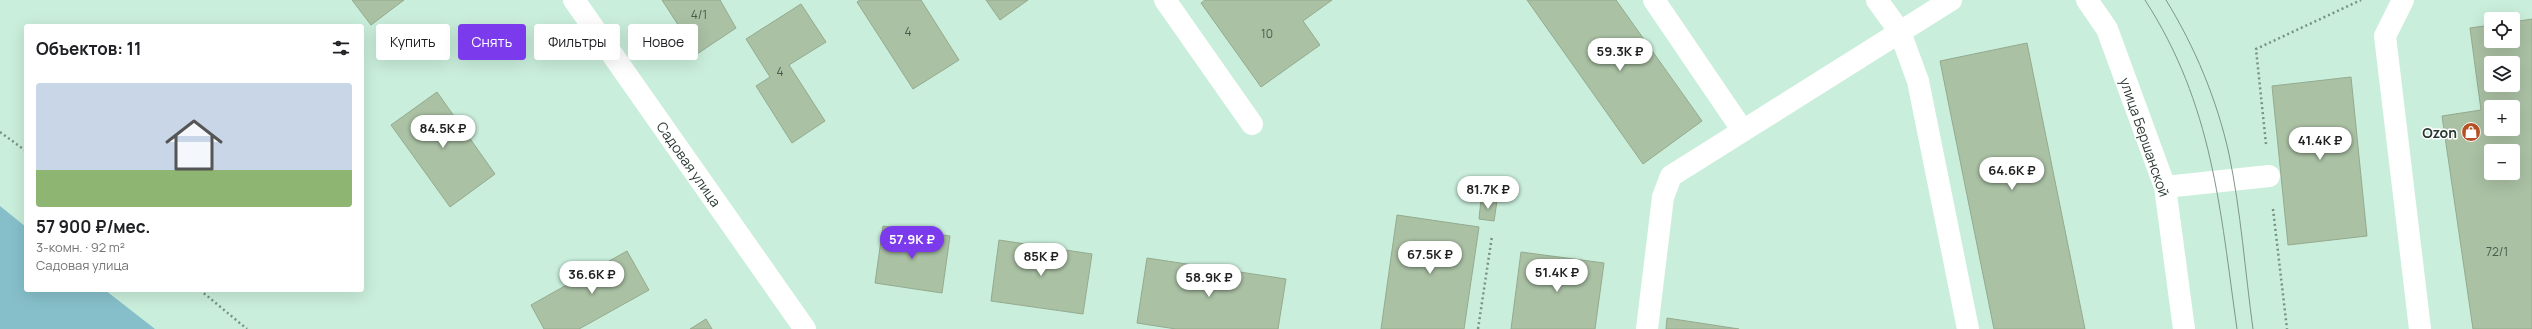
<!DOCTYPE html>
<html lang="ru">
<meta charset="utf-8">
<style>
:root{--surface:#fff;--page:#f6f6f6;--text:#202124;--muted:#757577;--accent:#7c3aed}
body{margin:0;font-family:Manrope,sans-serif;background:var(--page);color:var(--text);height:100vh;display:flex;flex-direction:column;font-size:15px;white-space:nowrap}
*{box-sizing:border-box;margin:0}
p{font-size:13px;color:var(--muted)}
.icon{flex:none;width:22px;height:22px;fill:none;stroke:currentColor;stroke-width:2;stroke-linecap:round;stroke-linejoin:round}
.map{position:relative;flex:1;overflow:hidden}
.drawer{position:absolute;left:24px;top:24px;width:340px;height:268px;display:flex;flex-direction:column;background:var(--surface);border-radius:4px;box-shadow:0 4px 16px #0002}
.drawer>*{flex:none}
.top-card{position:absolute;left:376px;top:24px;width:380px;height:36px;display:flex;gap:8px}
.buttons{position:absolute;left:2484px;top:12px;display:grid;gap:8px}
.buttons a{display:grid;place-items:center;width:36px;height:36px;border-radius:4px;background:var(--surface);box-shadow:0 4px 16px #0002;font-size:20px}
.price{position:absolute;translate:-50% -34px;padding:0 9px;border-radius:14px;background:#fff;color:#222;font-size:13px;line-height:26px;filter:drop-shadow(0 1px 2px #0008)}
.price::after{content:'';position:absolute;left:50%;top:24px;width:12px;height:9px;margin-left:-6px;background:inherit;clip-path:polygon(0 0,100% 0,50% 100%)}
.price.current{background:var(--accent);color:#fff}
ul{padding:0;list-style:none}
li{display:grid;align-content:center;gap:8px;height:212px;padding:0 12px}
li span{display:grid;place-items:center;height:124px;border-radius:4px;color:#555}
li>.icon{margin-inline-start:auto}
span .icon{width:72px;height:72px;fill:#fffc;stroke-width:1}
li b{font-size:17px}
h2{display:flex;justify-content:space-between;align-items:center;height:48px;padding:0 12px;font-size:17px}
.tag{padding:0 14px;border-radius:4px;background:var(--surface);box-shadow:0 4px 16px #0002;font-size:14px;line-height:36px}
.tag.current{background:var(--accent);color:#fff}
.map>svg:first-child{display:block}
</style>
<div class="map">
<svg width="2532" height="329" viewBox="0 0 2532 329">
<rect width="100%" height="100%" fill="#c9eedb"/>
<path fill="#86bfca" d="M0,206L26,227V290H105L155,329H0Z"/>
<path fill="#aac1a4" stroke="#94aa8e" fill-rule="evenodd" d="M352,0H404L371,25Z
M662,0H720L736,28L697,54Z
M860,0H921L959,60L913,89L857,2Z
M986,0H1028L1000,20Z
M1205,0H1332L1303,21L1320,45L1261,87L1201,3Z
M1527,0H1616L1702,121L1643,164Z
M801,4L826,42L789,65L825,121L792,143L756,86L770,77L746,39Z
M2532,19V329H2473L2442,116L2481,110L2470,28L2491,25V41H2513V22ZM2491,63H2513V85H2491ZM2491,107H2513V129H2491ZM2491,151H2513V173H2491Z
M2027,43L2085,329H1994L1940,61Z
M2351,77L2367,236L2288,245L2272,86Z
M437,92L495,174L450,207L391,125Z
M1481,199L1497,201L1494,221L1479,219Z
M1397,215L1479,227L1464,329H1381Z
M883,226L950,236L942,293L875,283Z
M999,240L1092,254L1083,314L991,301Z
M627,251L649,290L579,329H544L531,305Z
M1521,252L1604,263L1595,329H1511Z
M1147,258L1286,279L1278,329H1176L1137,323Z
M1667,318L1739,329H1666Z
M706,319L712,329H690Z"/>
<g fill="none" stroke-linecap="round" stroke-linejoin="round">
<path stroke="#779183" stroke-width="2.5" stroke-dasharray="2 3" stroke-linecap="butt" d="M0,132L26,151
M2266,144L2256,49L2361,0
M2273,209L2287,329
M200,290L247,329
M1478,329L1492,236"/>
<path stroke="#fff" stroke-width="22" d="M574,0L805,329
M1165,0L1252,124
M1654,0L1743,131
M1877,0L1900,32L1918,81L1968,329
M2087,0L2107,29L2165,187L2184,329
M2403,0L2385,36L2420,329
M2165,187L2269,176
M1647,329L1663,197L1671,176L1951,0"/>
<path stroke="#7d9789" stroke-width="1" d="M2145,0C2213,105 2220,209 2237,329
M2166,0C2195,47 2217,100 2229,154C2241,212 2245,271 2253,329"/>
</g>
<defs>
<g id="shop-disc" transform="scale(1)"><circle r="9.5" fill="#b75125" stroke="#fff"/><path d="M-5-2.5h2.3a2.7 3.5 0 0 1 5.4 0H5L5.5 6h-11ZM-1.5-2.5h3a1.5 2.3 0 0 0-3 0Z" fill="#fff"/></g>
</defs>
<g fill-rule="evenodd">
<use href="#shop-disc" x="2471" y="132"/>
</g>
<g text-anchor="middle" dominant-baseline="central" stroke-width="3" stroke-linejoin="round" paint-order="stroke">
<g font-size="12" fill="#495a4d">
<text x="699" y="14">4/1</text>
<text x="908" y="31">4</text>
<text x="1267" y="33">10</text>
<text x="780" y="71">4</text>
<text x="2497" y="251">72/1</text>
</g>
<g font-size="14" font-weight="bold" fill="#293830" stroke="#fff" text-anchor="end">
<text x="2457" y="132">Ozon</text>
</g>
<g font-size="14" fill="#293830" stroke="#fff">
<text transform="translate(2145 137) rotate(71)">улица Бершанской</text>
<text transform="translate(689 164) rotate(55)">Садовая улица</text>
</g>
</g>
</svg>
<div class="buttons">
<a><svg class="icon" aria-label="locate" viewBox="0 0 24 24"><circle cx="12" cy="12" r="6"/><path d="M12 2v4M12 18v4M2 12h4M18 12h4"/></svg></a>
<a><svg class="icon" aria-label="layers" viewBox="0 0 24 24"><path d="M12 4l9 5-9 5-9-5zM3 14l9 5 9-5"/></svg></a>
<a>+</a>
<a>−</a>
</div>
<b class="price" style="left:1620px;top:72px">59.3K ₽</b>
<b class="price" style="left:443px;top:149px">84.5K ₽</b>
<b class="price" style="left:2320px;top:161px">41.4K ₽</b>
<b class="price" style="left:2012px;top:191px">64.6K ₽</b>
<b class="price" style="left:1488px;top:210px">81.7K ₽</b>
<b class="price current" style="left:912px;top:260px">57.9K ₽</b>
<b class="price" style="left:1430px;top:275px">67.5K ₽</b>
<b class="price" style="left:1041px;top:277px">85K ₽</b>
<b class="price" style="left:1557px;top:293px">51.4K ₽</b>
<b class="price" style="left:592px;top:295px">36.6K ₽</b>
<b class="price" style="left:1209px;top:298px">58.9K ₽</b>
<div class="top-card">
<a class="tag">Купить</a>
<a class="tag current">Снять</a>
<a class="tag">Фильтры</a>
<a class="tag">Новое</a>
</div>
<section class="drawer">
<h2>Объектов: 11<svg class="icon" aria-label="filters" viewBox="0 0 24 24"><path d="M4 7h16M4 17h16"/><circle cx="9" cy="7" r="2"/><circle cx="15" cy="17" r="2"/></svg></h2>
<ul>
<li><span style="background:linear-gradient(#c9d6e8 70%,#8fb573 0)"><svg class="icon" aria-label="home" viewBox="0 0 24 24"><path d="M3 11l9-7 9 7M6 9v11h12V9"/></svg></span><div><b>57 900 ₽/мес.</b><p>3-комн. · 92 m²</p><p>Садовая улица</p></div></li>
</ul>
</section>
</div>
